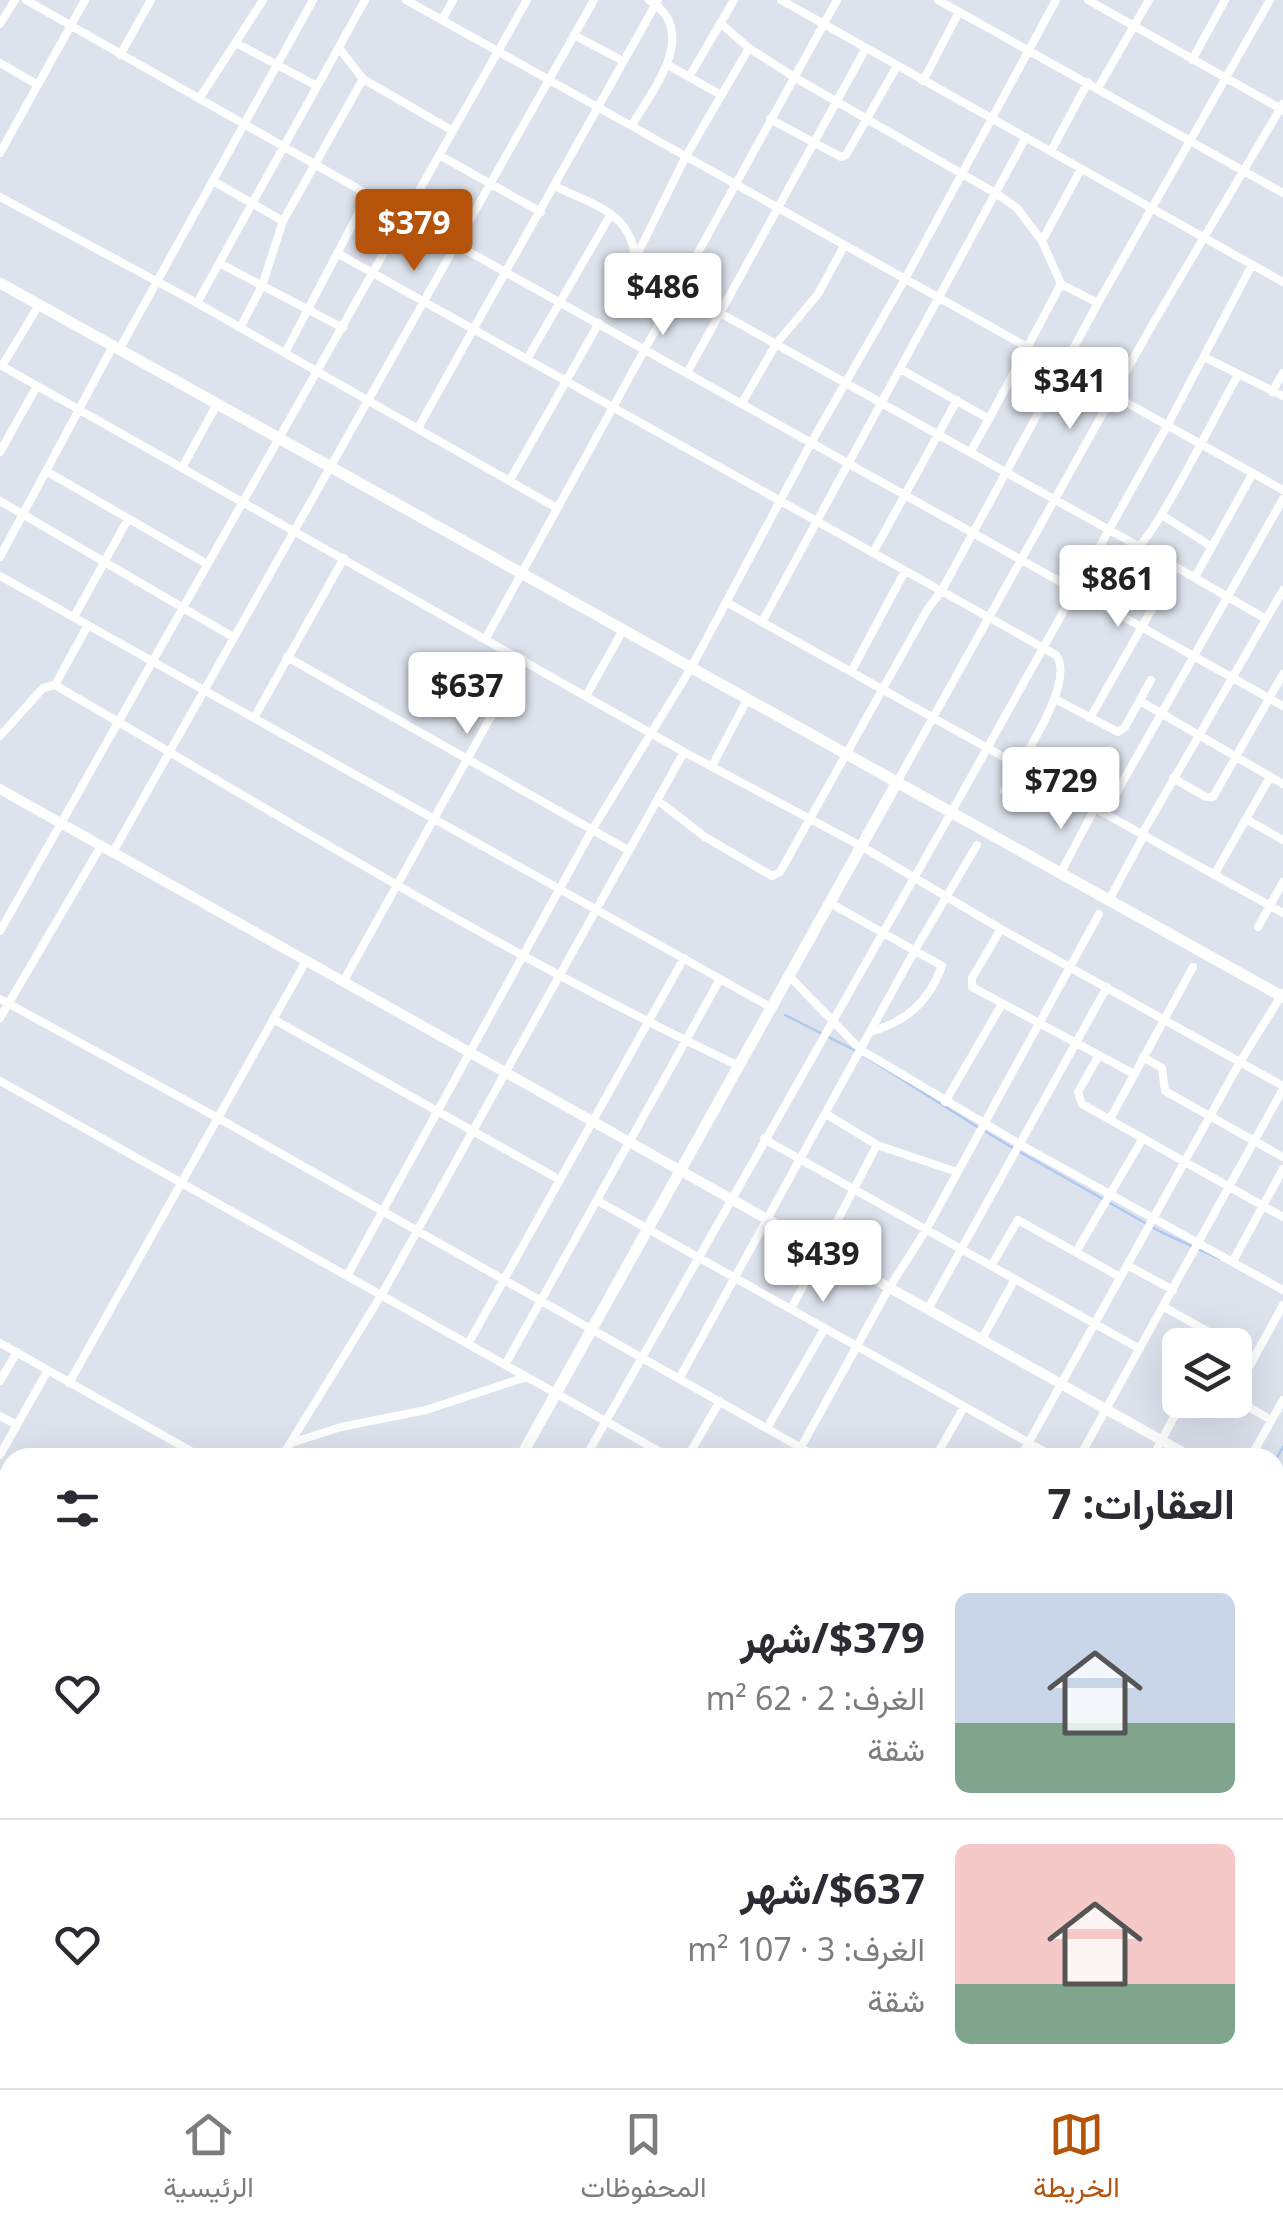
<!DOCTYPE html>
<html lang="ar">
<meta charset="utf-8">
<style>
:root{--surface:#fff;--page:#f7f7f7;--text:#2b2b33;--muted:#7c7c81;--line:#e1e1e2;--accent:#b45309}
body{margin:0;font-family:"Noto Sans",Vazirmatn,sans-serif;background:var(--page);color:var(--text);direction:rtl;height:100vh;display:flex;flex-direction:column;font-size:38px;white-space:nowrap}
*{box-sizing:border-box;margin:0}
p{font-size:32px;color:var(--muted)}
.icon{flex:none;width:55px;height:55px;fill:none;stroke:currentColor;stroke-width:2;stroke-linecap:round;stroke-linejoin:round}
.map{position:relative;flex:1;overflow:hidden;direction:ltr}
.panel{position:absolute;left:0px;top:1448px;width:1285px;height:642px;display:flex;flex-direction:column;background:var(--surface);border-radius:30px 30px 0 0;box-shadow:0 10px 40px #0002;direction:rtl}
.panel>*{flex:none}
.buttons{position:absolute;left:1162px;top:1328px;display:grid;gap:20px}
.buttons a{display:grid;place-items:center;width:90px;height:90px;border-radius:15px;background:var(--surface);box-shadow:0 10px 40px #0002;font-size:50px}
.price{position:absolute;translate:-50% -85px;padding:0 22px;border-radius:10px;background:#fff;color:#222;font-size:32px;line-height:65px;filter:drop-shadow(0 2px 5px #0008)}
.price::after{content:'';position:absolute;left:50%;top:60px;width:30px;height:22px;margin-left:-15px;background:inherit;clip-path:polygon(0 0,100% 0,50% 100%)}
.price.on{background:var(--accent);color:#fff}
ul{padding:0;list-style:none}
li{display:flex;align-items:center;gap:30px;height:250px;padding:0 50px}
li+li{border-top:2px solid var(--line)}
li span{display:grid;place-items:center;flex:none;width:280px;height:200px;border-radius:15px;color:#555}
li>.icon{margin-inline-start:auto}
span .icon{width:120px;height:120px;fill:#fffc;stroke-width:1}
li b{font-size:42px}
h2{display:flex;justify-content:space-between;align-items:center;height:120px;padding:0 50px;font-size:42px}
.tab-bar{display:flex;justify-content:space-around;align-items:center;height:140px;border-top:2px solid var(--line);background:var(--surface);font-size:28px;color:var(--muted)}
.tab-bar a{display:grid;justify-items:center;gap:5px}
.tab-bar .on{color:var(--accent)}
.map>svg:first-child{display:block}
</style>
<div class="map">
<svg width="1283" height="2088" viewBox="0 0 1283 2088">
<rect width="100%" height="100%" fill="#dde3ed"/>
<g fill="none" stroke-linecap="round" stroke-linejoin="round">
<path stroke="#adc9f2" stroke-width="2.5" d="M785,1015L856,1051
M863,1055L979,1128
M986,1132L1013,1148
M1020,1152L1161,1232L1220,1259
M1275,1461L1283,1447"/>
<path stroke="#fff" stroke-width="8" d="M26,0L455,244L1283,706
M406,0L1283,490
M781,0L1283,282
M938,0L1283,193
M1088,0L1283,110
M442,20L453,0
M720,23L749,48L794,77L997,194L1017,208L1042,241
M0,24L15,0
M574,35L623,61
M236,43L317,86
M339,48L363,79L453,131
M120,55L151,0
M1192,60L1225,0
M0,63L38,85
M668,65L721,95
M689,77L734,0
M923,81L959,12
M1098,88L1149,0
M199,99L263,0
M770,119L841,157L846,155L897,66
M632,125C653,89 701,32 649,0
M1051,151L1088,82
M0,153L85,0
M439,155L541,212
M1081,169L1042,241L1061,284L1098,303
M213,181L283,221
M555,186C592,205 632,212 635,259L677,289L1138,546C1155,537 1222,402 1238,375
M0,197L197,303L555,507
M337,253L1056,655C1077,682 1019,764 1004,791
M637,255L686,156L749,48
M219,263L343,328
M197,303L365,0
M240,328L262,286L283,221L363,79
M119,350L313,0
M285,353L368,195
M1204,357L1283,396
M527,359L611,214
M0,365L684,752L861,846L1001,929L1283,1086
M2,366L39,305
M902,370L989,419L971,451
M687,373L866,48
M1272,392L1283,373
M742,403L776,344L818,294L844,246
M989,419L1061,284
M418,428L658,0
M0,452L37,386
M182,468L217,404
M46,471L207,564
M510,480L599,323
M0,501L233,637
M1162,515L1212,547
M873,553L957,400
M0,557L113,346
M0,576L772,1008
M1195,577L1253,473
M726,602L1283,913
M74,617L128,519
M762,622L1026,137
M486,638L837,0
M287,657L628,850
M851,672L905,571
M55,685C279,815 504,955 739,1066
M586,696L623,630
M1055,699L1118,732L1125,727L1151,680
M1140,701L1283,784
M254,718L344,558
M1090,718L1176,567L1266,619
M0,736L43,688L55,685L88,625
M712,766L747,700
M1173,778L1206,797H1213L1283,674
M897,782L1151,327L1283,104
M657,800L705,837L772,876L780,872L927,610L942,590L1098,303L1270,0
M1105,813L1283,499
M1246,819L1283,840
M1142,834L1283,590
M113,852L594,0
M1060,874L1095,808
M1214,875L1270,777
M1109,900L1144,835
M830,903L942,966C928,1003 907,1021 870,1032
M1258,927L1283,882
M1001,929L972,978V987L1134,1074
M0,931L527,0
M789,976L861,1050L1021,1145L1283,1290
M343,982L523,659
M0,999L218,1118L819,1458
M0,1018L101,846
M273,1019L560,1180
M1099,1055L1078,1092L1082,1104L1283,1217
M1143,1057L1162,1068L1165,1091L1283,1157
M0,1081L671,1458
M945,1102L1002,1004
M826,1114L877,1145L957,1172
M1110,1119L1193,967
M764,1139L1140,1349
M598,1201L1056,1458
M1076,1252L1143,1138
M1233,1261L1283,1169
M1127,1265L1173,1290
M991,1266L1018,1220L1120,1277
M347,1276L592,830L691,668L811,443L905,279L1056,0
M1164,1307L1232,1345
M791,1309L877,1145
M928,1309L1107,987
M982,1339L1015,1279
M0,1343L203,1458
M468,1344L684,958
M1235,1347L1254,1357
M505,1365L720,979
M679,1379L915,950L977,845
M0,1381L17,1352
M69,1383L306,961
M1235,1393L1283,1305
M1235,1399L1271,1420
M0,1416L17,1425
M767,1428L825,1328
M291,1443L341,1427L426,1410L526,1377
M0,1455L48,1370
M281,1458L382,1294L684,752
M585,1458L951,813L1167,426L1252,265
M687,1458L720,1401
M795,1458L889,1288L926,1230L1099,914
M935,1458L964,1407
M1020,1458L1240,1062L1283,993
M1079,1458L1283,1089
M1152,1458L1183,1400
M1250,1458L1283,1400
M0,1473L10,1479
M0,1541L10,1523
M0,1552L10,1558
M1275,1552L1283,1539
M1275,1608L1283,1612
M0,1630L10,1636
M1275,1683L1283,1670
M0,1687L10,1693
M1275,1715L1283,1719
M0,1773L10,1779
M1275,1831L1283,1835
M0,1836L10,1819
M1275,1869L1283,1856
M0,1896L10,1900
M1275,1908L1283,1912
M0,1935L10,1918
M0,1976L10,1981
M1275,1984L1283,1988
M1275,2064L1283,2068
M351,2080L365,2088
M498,2080L513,2088
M604,2080L618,2088
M735,2080L750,2088
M871,2080L885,2088
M931,2080L945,2088
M1173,2080L1187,2088
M26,2088L30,2080
M111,2088L116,2080
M241,2088L255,2083L265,2088
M295,2088L299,2080
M668,2088L673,2080
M800,2088L804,2080
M972,2088L977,2080
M1090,2088L1095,2080
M1150,2088L1154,2080"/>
<path stroke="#fff" stroke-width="10" d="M0,789L1193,1458
M1275,1504L1283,1508
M0,2058L10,2063
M42,2080L57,2088
M906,2088L910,2080"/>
<path stroke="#fff" stroke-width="11" d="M0,283L1283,997
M520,1458L896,784
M167,2088L171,2080"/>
</g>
</svg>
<div class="buttons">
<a><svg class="icon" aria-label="layers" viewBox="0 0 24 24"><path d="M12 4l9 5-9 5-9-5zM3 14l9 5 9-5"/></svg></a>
</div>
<b class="price on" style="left:414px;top:274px">$379</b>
<b class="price" style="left:663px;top:338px">$486</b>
<b class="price" style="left:1070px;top:432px">$341</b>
<b class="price" style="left:1118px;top:630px">$861</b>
<b class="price" style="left:467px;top:737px">$637</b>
<b class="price" style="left:1061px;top:832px">$729</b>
<b class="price" style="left:823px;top:1305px">$439</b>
<section class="panel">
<h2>العقارات: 7<svg class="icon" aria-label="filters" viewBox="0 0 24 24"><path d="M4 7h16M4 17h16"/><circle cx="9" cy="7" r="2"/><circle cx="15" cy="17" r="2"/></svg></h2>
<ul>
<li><span style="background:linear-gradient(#c9d6e8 65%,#7fa58c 0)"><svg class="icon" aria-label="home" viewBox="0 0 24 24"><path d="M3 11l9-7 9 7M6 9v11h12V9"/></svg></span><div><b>$379/شهر</b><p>الغرف: 2 · 62 m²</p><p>شقة</p></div><svg class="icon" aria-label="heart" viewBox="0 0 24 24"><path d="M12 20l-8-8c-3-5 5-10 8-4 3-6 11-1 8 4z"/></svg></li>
<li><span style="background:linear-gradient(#f6c9c9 70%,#7fa58c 0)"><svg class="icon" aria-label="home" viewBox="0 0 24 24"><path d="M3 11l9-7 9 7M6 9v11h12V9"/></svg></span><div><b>$637/شهر</b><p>الغرف: 3 · 107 m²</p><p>شقة</p></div><svg class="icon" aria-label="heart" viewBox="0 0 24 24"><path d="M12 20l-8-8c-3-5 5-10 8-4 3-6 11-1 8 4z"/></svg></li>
</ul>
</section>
</div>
<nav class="tab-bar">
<a class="on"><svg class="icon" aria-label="map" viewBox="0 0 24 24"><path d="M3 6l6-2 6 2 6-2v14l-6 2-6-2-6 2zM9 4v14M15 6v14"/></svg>الخريطة</a>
<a><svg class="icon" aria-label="saved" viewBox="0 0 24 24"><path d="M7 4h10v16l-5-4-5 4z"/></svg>المحفوظات</a>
<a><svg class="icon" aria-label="home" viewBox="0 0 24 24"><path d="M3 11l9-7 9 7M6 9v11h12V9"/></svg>الرئيسية</a>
</nav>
